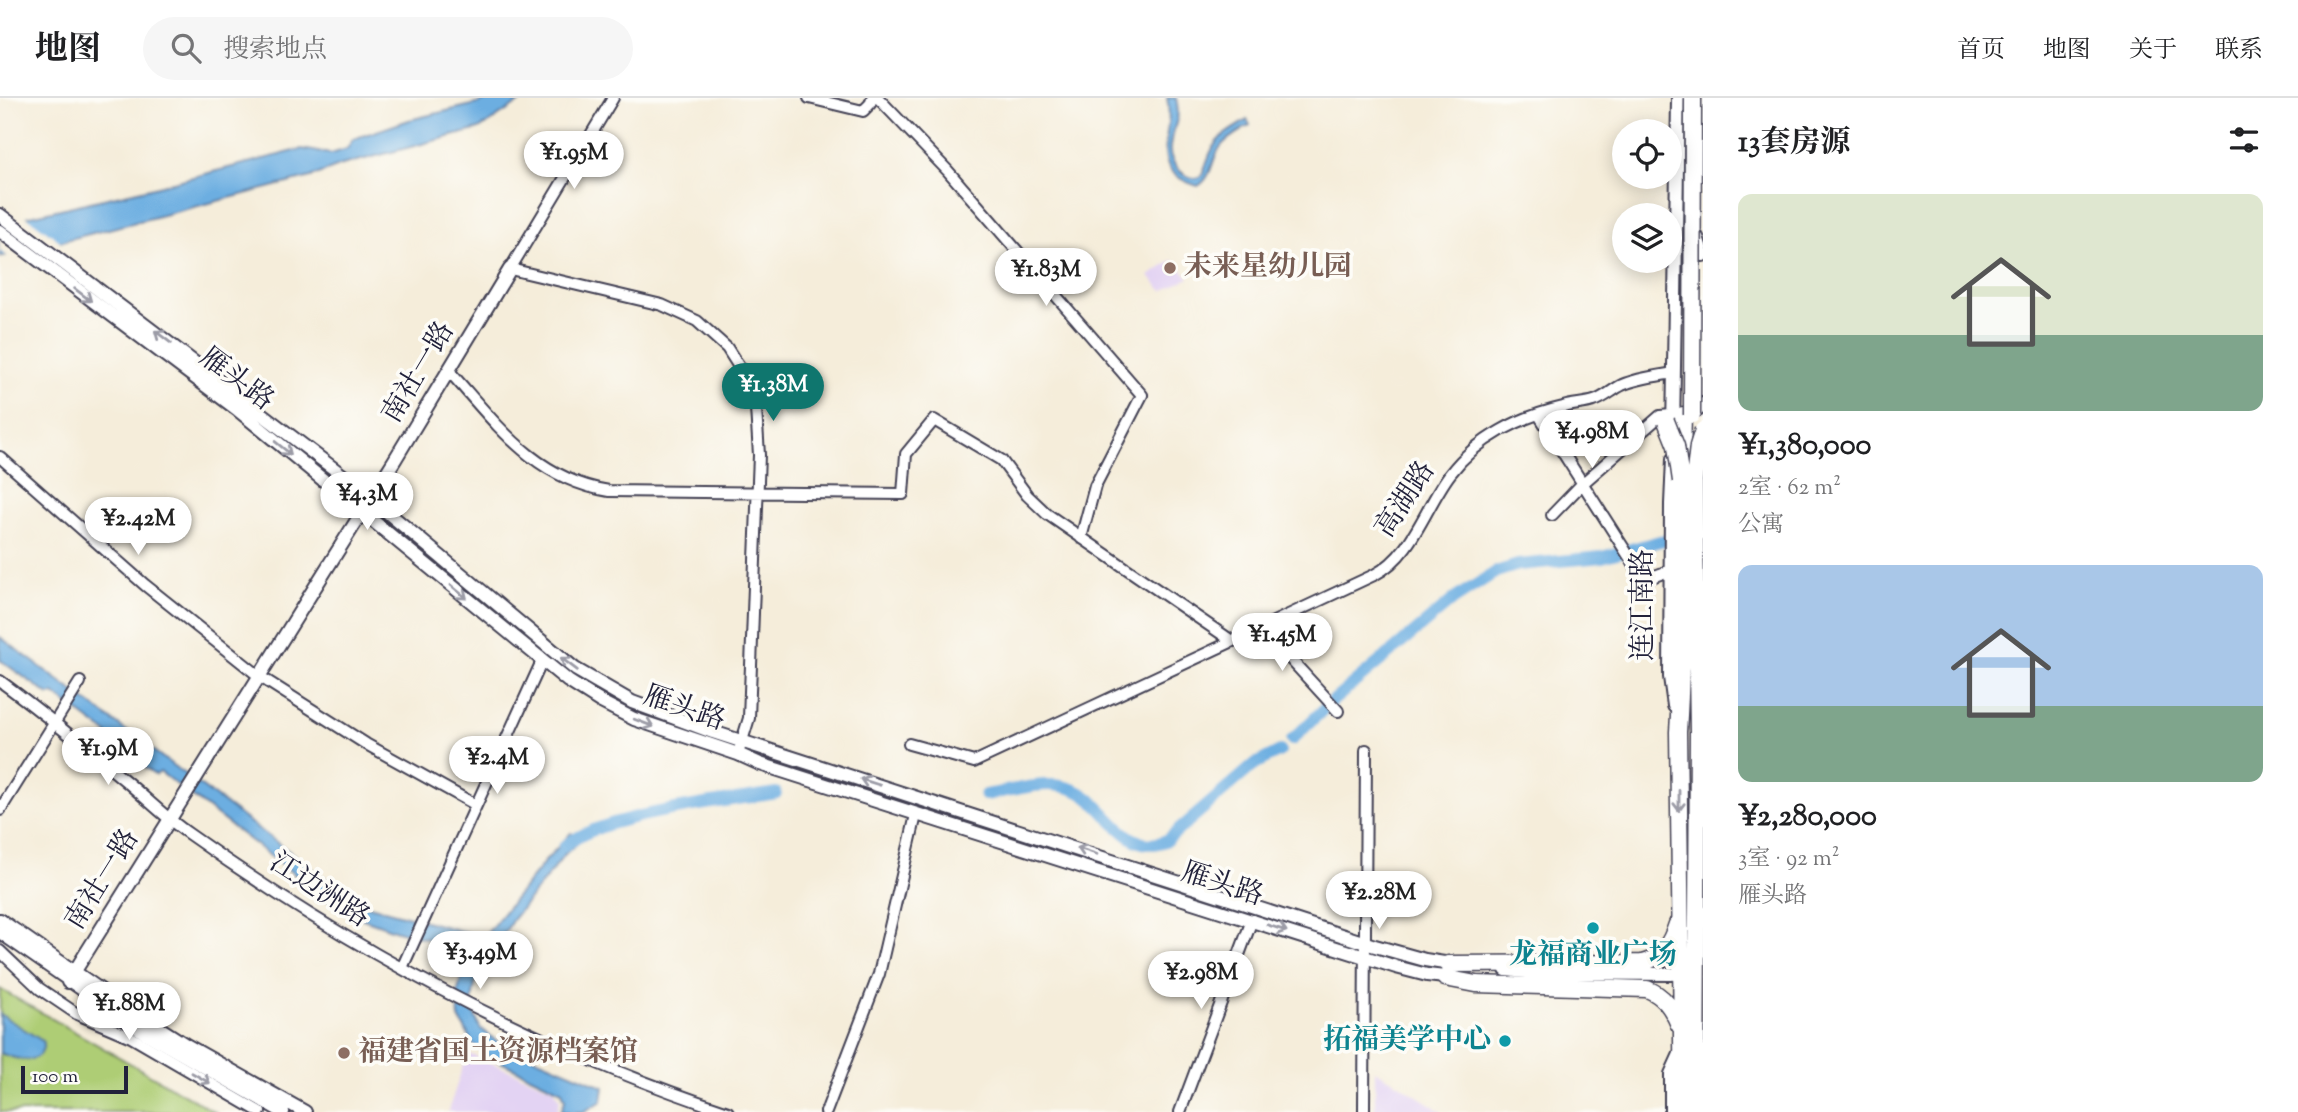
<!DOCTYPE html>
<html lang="zh">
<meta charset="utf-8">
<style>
:root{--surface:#fff;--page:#f6f6f6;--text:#202124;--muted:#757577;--line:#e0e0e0;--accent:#0f766e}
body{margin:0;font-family:"Sorts Mill Goudy","Noto Serif SC",serif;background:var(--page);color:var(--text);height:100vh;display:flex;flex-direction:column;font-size:26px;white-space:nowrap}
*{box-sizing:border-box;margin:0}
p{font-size:23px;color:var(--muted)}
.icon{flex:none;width:38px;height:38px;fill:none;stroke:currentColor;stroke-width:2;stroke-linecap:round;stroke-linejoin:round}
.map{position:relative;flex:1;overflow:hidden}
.side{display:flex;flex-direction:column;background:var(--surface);width:595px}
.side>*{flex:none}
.fabs{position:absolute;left:1612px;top:21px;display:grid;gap:14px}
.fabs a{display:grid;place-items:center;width:70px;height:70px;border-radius:50%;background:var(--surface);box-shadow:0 4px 18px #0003;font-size:35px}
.scale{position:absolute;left:21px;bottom:18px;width:107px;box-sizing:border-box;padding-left:7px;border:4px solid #22223b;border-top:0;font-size:19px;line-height:24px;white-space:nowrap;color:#22223b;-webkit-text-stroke:5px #fdfcf7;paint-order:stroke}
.price{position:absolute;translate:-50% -60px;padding:0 16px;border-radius:24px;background:#fff;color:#222;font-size:23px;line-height:46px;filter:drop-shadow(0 2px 4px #0008)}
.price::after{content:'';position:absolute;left:50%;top:42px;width:21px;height:16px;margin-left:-10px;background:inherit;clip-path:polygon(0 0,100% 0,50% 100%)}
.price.current{background:var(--accent);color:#fff}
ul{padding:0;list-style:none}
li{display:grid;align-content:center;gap:14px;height:371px;padding:0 35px}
li span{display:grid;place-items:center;height:217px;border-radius:14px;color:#555}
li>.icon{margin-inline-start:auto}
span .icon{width:126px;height:126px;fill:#fffc;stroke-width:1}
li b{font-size:30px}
h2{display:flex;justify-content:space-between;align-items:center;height:84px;padding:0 35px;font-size:30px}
header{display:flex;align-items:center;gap:42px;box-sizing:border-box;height:98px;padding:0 35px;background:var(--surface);border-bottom:2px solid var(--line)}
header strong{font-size:33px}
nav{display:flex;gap:38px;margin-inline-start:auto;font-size:24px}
.search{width:490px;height:63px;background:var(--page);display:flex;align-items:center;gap:18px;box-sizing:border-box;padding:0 24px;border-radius:38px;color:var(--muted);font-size:26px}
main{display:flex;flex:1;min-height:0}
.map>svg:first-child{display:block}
</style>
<header>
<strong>地图</strong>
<div class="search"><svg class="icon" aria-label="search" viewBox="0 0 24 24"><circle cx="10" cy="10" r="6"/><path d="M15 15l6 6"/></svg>搜索地点</div>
<nav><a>首页</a><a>地图</a><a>关于</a><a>联系</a></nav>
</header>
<main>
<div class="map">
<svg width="1703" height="1014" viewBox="0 0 1703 1014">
<rect width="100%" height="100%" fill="#fdfcf7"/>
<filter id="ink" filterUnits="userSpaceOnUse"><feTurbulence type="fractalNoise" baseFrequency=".0143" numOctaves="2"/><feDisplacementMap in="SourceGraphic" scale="14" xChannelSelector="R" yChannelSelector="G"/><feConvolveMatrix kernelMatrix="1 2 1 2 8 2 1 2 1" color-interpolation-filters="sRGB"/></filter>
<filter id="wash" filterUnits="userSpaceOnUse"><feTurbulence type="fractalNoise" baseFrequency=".00686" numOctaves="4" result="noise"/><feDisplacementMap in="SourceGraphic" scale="28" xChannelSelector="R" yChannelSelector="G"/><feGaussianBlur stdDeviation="1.57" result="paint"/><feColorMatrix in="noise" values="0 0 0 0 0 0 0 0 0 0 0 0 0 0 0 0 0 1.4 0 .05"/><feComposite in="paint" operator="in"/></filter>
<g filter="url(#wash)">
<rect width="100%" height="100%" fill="#f5edda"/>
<path fill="#e3d3f3" d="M1173,162L1189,180L1163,193L1149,178Z
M467,955L554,991L560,1002L557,1014H448Z
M1375,972L1399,986L1442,1014H1375Z"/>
<path fill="#aecd75" stroke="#687858" stroke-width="2" d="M0,891L215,1014H0Z"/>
<path fill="#6caee1" stroke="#47688e" stroke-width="2" d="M488,0H526L479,31L342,67L311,79L0,159V125L142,92L302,51L331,56L347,51L353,41L409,22L480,5Z
M1167,0H1176C1182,25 1171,29 1170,50C1168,65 1188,87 1202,78C1215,41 1213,43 1247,22L1250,27C1241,33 1228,39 1221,48C1211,61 1213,79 1198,88C1143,72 1176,37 1167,0Z
M0,539L345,795L366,807L484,839L546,762L571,735L579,744L566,755L513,821L476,881L471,908L480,930L498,944L604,989L602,1003L583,1014H561L565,1002L562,993L490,959L474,947L459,920L457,896L469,852L397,833L344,814L160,674L156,677L106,642L108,636L54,596L49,597L0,562Z
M0,916L44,944C42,969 17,962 0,955Z"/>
<path fill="#f5edda" d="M22,115L64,146L10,160L0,153V122Z"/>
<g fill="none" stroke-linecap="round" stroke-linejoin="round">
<path stroke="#6caee1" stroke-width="12" d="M1292,642L1328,607L1454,501L1496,474L1518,467L1602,459L1660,443L1703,438
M985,697C1014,693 1046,680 1075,692C1108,705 1126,761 1167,742L1255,666L1280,653
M564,749C599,716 726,704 776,695"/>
</g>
</g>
<g filter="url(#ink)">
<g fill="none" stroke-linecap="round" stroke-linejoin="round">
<g stroke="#424053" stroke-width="14">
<path id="minor" d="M613,0L510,171L662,207L697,223L727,250L748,283L756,310L759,357L749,620L738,656
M809,0L863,13L870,6L872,0
M878,0L948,73L1142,297L1095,388L1081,440
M449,273C496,325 534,381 609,393L903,396L906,356L934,322L1001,362L1027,397L1047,416L1232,543
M1539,317L1644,482L1671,472
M0,359L145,487L259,578L366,646L476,707
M1552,417L1582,386L1660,318L1672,317
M1261,529L1338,613
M0,583C44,615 86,650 128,685C148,702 167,721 189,736C353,853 535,950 728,1014
M909,646L974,664L1374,477C1413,457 1425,409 1450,376C1477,340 1520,319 1563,309C1573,306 1584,306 1594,303C1604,300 1612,292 1622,287C1638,280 1657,278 1674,275
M0,712L80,584
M0,853L40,891L77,916L131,939L260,1014
M402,870L542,563
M826,1014L879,876L916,717
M1180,1014L1252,822
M1364,1014L1366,652"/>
</g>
<g stroke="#424053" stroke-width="16">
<path id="major" d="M0,117L350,383L575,571L632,604L713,634L1375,848L1425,862L1457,867
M0,133L238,312L568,583L601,604L634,621L738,656L760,666L1396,869L1427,877L1454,880
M1697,139L1703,157
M1698,312L1703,306
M1673,336L1678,0
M1673,361L1671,406L1670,579L1674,608
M0,822L109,898L186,947L305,1014
M0,834L145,935L283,1014
M1506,872L1537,875L1671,876
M68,884L394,363L510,171
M1671,1014V976L1681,954"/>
</g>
<g stroke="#424053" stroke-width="19">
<path id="highway" d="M1694,369L1698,634L1696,1014
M1448,866L1642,865C1662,860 1671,845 1677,826
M1445,880L1476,886L1647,891C1664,898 1672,910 1679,927
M1683,1014L1678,634C1685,529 1680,422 1683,317"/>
</g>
<use href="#minor" stroke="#fff" stroke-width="10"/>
<use href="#major" stroke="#fff" stroke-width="12"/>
<use href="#highway" stroke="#fff" stroke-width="16"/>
<g stroke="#424053" stroke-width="19" stroke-linecap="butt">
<path id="highway-bridge" d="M1692,317L1693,0
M1666,323L1676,348L1681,383
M1694,383L1698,348L1703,332"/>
</g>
<use href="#highway-bridge" stroke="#fff" stroke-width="16"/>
</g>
<defs><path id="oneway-shaft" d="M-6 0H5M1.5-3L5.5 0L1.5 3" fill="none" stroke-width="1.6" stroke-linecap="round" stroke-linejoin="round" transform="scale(1.75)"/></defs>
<g stroke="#9c9ca7">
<use href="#oneway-shaft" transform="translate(83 197) rotate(37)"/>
<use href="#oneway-shaft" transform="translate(163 239) rotate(-143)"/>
<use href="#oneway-shaft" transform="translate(283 350) rotate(39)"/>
<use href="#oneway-shaft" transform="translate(459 494) rotate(40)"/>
<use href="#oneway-shaft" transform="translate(569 566) rotate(-143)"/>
<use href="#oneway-shaft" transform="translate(644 625) rotate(21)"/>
<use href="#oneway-shaft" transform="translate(870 684) rotate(-162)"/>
<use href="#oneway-shaft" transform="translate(1679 703) rotate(90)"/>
<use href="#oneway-shaft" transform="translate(1087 753) rotate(-162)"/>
<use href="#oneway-shaft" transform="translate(1277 830) rotate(18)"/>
<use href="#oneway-shaft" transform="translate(201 980) rotate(30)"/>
</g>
</g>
<g fill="#8d6e63" stroke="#fdfcf7" stroke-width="2.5">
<circle cx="1170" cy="170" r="7"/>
<circle cx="344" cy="955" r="7"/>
</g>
<g fill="#0f9aa8" stroke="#fdfcf7" stroke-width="2.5">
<circle cx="1593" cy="830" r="7"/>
<circle cx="1505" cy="943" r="7"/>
</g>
<g text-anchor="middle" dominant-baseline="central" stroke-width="7" stroke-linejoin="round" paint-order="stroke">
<g font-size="28" font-weight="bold" fill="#785e54" stroke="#fdfcf7" text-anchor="start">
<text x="1184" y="170">未来星幼儿园</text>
<text x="358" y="955">福建省国土资源档案馆</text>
</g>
<g font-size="28" fill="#22223b" stroke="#fdfcf7">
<text transform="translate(419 275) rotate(-59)">南社一路</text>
<text transform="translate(236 282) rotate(37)">雁头路</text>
<text transform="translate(1406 402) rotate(-57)">高湖路</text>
<text transform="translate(1644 507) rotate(-90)">连江南路</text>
<text transform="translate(684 611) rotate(19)">雁头路</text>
<text transform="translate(103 782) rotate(-58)">南社一路</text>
<text transform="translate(1222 787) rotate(18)">雁头路</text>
<text transform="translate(319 793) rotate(33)">江边洲路</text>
</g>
<g font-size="28" font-weight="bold" fill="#0d838f" stroke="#fdfcf7">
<text x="1593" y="858">龙福商业广场</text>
<text x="1491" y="943" text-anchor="end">拓福美学中心</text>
</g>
</g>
</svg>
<div class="fabs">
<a><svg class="icon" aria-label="locate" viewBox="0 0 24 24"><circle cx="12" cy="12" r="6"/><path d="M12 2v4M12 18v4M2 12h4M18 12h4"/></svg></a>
<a><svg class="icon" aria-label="layers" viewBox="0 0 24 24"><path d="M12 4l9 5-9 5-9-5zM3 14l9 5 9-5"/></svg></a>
</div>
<div class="scale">100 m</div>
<b class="price" style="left:574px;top:93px">¥1.95M</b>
<b class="price" style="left:1046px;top:210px">¥1.83M</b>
<b class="price current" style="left:773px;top:325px">¥1.38M</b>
<b class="price" style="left:1592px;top:372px">¥4.98M</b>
<b class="price" style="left:367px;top:434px">¥4.3M</b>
<b class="price" style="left:138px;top:459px">¥2.42M</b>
<b class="price" style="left:1282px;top:575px">¥1.45M</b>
<b class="price" style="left:108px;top:689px">¥1.9M</b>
<b class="price" style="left:497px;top:698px">¥2.4M</b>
<b class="price" style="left:1379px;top:833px">¥2.28M</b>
<b class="price" style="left:480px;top:893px">¥3.49M</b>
<b class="price" style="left:1201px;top:913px">¥2.98M</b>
<b class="price" style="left:129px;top:944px">¥1.88M</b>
</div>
<section class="side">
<h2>13套房源<svg class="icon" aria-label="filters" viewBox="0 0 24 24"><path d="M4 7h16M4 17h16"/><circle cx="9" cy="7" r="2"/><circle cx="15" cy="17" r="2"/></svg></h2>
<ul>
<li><span style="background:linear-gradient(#dfe7d0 65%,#7fa58c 0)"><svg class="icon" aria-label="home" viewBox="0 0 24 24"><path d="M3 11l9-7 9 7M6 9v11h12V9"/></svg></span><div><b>¥1,380,000</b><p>2室 · 62 m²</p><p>公寓</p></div></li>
<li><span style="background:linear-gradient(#a9c7e8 65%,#7fa58c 0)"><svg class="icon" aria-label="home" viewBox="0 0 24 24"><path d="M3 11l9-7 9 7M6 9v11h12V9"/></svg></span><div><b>¥2,280,000</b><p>3室 · 92 m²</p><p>雁头路</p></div></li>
</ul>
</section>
</main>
